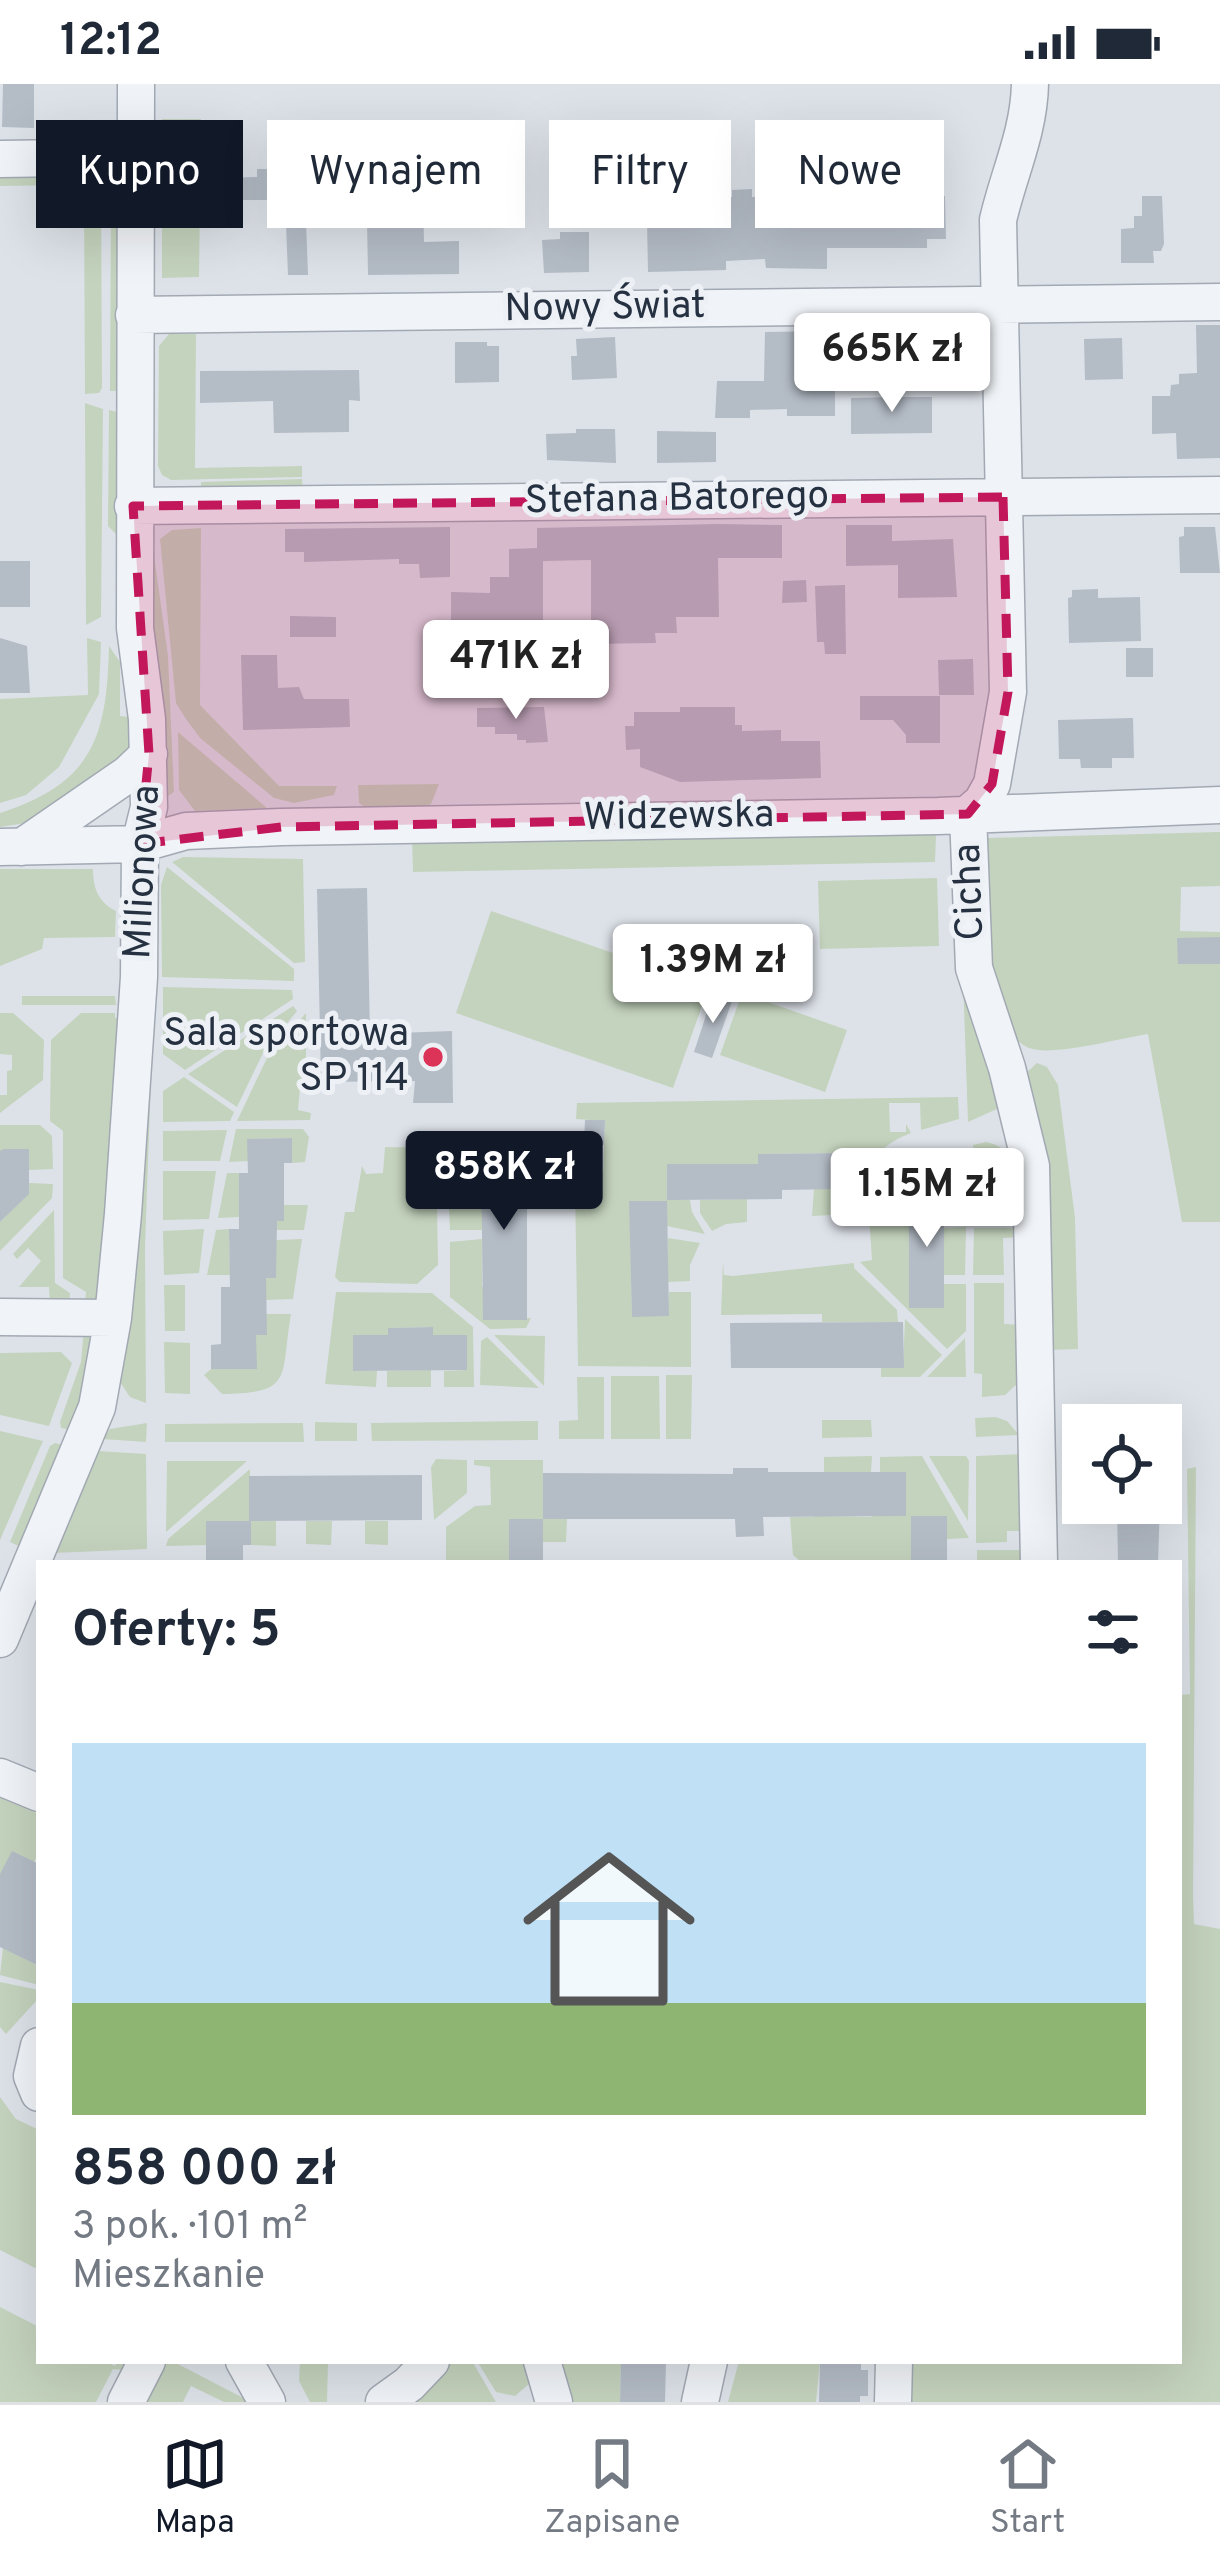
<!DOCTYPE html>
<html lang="pl">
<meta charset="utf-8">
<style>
:root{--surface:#fff;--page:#f2f2f3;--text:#1f2937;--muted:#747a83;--line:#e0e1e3;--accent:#111827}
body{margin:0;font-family:Overpass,sans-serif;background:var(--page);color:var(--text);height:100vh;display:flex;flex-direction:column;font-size:45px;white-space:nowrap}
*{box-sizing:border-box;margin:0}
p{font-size:39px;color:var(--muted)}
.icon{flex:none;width:66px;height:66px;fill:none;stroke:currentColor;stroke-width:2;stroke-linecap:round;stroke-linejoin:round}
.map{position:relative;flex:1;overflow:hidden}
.sheet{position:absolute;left:36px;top:1476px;width:1146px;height:804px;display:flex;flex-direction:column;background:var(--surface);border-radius:0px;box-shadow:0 12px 48px #0002}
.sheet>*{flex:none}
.top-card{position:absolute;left:36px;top:36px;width:1149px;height:108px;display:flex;gap:24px}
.buttons{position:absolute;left:1062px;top:1320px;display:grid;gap:24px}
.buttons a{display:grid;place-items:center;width:120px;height:120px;border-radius:0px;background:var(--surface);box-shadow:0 12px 48px #0002;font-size:60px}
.price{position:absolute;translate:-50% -102px;padding:0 27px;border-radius:12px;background:#fff;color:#222;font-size:39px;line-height:78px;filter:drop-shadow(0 3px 6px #0008)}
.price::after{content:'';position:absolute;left:50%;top:72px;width:36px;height:27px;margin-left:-18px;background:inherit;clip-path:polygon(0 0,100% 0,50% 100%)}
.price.selected{background:var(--accent);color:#fff}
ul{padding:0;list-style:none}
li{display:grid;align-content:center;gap:24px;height:636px;padding:0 36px}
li+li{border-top:3px solid var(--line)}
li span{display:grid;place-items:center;height:372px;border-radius:0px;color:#555}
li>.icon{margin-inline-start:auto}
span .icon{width:216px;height:216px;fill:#fffc;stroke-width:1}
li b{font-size:51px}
h2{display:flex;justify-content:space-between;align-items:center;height:144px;padding:0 36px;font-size:51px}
.pill{padding:0 42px;border-radius:0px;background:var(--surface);box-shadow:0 12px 48px #0002;font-size:42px;line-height:108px}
.pill.selected{background:var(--accent);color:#fff}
.status{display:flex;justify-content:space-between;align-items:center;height:84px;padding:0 60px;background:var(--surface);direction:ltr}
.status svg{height:33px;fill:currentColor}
.dock{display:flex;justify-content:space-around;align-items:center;height:168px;border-top:3px solid var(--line);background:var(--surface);font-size:33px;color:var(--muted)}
.dock a{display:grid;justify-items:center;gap:6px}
.dock .selected{color:var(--accent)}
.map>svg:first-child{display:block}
</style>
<div class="status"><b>12:12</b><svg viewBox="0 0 49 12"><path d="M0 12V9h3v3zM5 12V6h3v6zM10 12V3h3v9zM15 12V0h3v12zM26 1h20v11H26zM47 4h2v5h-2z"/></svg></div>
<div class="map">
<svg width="1220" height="2318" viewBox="0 0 1220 2318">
<rect width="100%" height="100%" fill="#dde2e9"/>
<path fill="#c4d3bd" d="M162,35H201L199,193L162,194Z
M0,87L92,89L101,98L102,304L99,309L85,310L84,117L68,101L0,102Z
M122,116V307H110L111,123Z
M169,250H196L195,384L302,382V393L171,396L162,391L158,382L159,262Z
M85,319L103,325L101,533L86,541Z
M109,326L117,328L122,337L121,455L108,442Z
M302,395L303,407L201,409V398Z
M201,444L200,621L279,702H337L334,711L294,719L274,714L200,654L186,635L176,619L160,455L172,446Z
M144,465L154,471L168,572L174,708L164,715Z
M87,554L101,558L99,610L59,683L26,711L0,719V615L88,611Z
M109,562L120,578V632L137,634L133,666L39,737L0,743V729C93,699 107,653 109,562Z
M178,648L267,724L195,727L179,706Z
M439,700L431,720L424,723L367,725L359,719L358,701Z
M1220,748V802L1181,803L1180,847L1220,848V1138H1182L1148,950C1121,954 1052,973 1029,964C980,946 983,797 985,754Z
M930,750L936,751L935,778L413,788L412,753Z
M183,773L303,775L305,878L294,879L172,778Z
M167,783L294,885V897L162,893L161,801Z
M0,785H93C93,804 98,818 116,827L115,853L44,854L42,865L0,882Z
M937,794L939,862L820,865L818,797Z
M491,827L709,902L673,1004L456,929Z
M963,894L1003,1011L997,1025L968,1038Z
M163,903L292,906L293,915L185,986L163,970Z
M742,909L847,946L825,1008L720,971Z
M22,912H115L116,921H22Z
M293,922L297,927L264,967L237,1023L188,990Z
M0,929H13L44,956L43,996L0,1029V1011H7V987L12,986V971L0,970Z
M81,929H115V934H123L101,1206L95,1216L85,1221L86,1208L63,1194V1047L50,1037L51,956Z
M306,929V1003L300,1004L298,1026L311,1029L310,1036L237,1037L267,974Z
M153,936L145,1163L146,1319L130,1313L120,1298Z
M1037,979L1047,983L1058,1001L1075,1134L1078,1265L1049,1266L1024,991Z
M184,993L234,1028L230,1037L163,1038V1007Z
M958,1013L959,1035L921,1046L920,1019H889L890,1048H906V1040L911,1049C871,1063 857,1100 831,1131L812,1132L814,1105H838V1069L759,1070L758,1080H667V1115L690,1116L692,1128L705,1150L667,1142V1117L630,1118L632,1232H668L669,1208H691V1283L578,1282L575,1103L582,1096H599V1089L603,1088L605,1037L576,1035L577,1019Z
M0,1041H40L52,1052L53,1085L29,1086L28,1065L0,1067Z
M236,1045H303L309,1053L305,1078L292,1079L291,1054L248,1055V1077L229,1078Z
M227,1046L220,1077H163V1047Z
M986,1058C1022,1064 1017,1107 1021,1136H974L973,1061Z
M385,1063L436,1064L438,1181L417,1200L340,1198L335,1193L345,1128H354L362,1082L366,1090L383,1089Z
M446,1064H481V1088L492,1089L482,1146H450Z
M966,1065V1134L945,1133L944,1108H909V1223L944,1224V1200H966V1247L947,1265L860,1178L872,1176L869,1131L901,1083Z
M163,1087H216L209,1135L163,1136Z
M227,1089H239V1133L218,1134Z
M29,1099L53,1100L52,1114L0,1167V1138L28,1110Z
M747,1115V1138L726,1140L712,1147L700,1129V1116Z
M284,1121H308L304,1146H276V1137L284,1136Z
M54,1126L55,1199L70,1209L69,1221H50L49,1203H19L41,1177L28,1164L17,1175L13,1170Z
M966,1143L965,1191H944V1144Z
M974,1144H1021V1153L1003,1154L1004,1191H973Z
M204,1145L199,1189L164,1191L163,1147Z
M229,1145L230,1191H207L216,1146Z
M668,1154L700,1159L690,1181V1197L668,1198Z
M302,1155L293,1215L266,1216V1194H276V1156Z
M482,1155V1202L492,1213L483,1214V1236L531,1234L526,1244L490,1245L450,1213V1158Z
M723,1178L724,1191L733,1192L854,1179V1184L897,1226L898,1238H822V1230L721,1231Z
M974,1199H1004V1240L1022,1241L1018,1299L1005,1311L982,1313V1290L974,1289Z
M164,1201H185V1247H165Z
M336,1208L432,1209L473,1243L474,1303H444V1287L467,1286L432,1259V1243L388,1244V1257L375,1251H353V1287H377L376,1303L325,1300Z
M266,1230H291C280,1294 295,1309 222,1310L204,1291L211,1285L256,1284V1251Z
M905,1235L942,1271L920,1293H881V1284H903Z
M84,1245L94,1261L75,1347L61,1344L60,1338L81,1278Z
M495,1251L545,1252L544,1302L494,1251Z
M487,1253L539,1304L480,1301L481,1257Z
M965,1254L966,1293H927Z
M164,1258L190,1259V1310L165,1309Z
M61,1268L72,1279L49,1342L0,1331V1269Z
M431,1286V1303H387V1287Z
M666,1291H692L691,1355H666Z
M611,1292H659L660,1355H611Z
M577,1293H604V1355H559V1337L578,1336Z
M996,1333L1007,1337L1019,1351L976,1353L975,1334Z
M822,1336H871L872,1353L822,1354Z
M538,1337V1356L372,1357L371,1339Z
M315,1338L357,1339V1357H315Z
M147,1339L146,1358L102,1355L110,1345Z
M303,1339L304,1358H165V1340Z
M0,1347L43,1357L0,1456Z
M55,1359L68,1362L25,1465L10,1458L50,1362Z
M97,1367L146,1370L147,1465L53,1469Z
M1024,1370L1026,1447H1007V1458L976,1459V1372Z
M872,1372L871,1388H824V1373Z
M922,1372L969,1454L947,1455L946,1432H912L911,1479H802L793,1471L790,1433H814L815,1424L826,1432L871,1433L882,1423V1432H905L906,1389L880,1388V1373Z
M966,1372L969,1377L968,1437L929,1372Z
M436,1375L467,1376V1409L434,1436L431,1383Z
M474,1376H543V1435H567L566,1458H543V1435H509V1479H446V1443L475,1422L491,1421L490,1383L474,1381Z
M167,1377H247L166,1448Z
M1196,1383L1193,1812L1194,1840L1220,1845V2318H908V2277H1179V1611L1190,1610L1187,1385Z
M250,1385L249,1437L206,1461L166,1462L168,1455Z
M251,1437H276V1462L251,1461Z
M306,1437H332L331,1461L306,1460Z
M365,1437H388V1461L365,1460Z
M977,1466H1026V1479H977Z
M0,1714L39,1730V1769L34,1778L0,1790Z
M3,1864L39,1882V1901L0,1891Z
M0,1898L39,1906L37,1916L6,1950L0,1943Z
M0,2013L16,2035L39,2046V2186L0,2166Z
M0,2223L39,2243V2277H105L115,2282L118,2277H136L134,2287L113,2285L96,2318H0Z
M154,2277H172L251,2318H224L191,2302L183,2318H133Z
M300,2277H328L327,2318H310L299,2297Z
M441,2277H472L496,2318H401Z
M477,2277H523L536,2294L515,2312L496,2308Z
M555,2277H621L620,2318H562Z
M739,2277H820L816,2318H728Z"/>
<path fill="#b4bcc6" d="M3,0H34V44L2,43Z
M257,85H287V99L317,100V116H357V97H396V116H423L424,158L459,157V190L368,191L367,137L347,136L306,137L308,191H288L286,140H276V116H222V94L257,93Z
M894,99L928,112H945L946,155H927V164H827V185L766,184L765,175L726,177V186L648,188L647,136L586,135V115L651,114L652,126L713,125L712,113H732V106L752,105V113H763L764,133L809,132V114H894Z
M1142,112H1162L1164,160L1161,167H1153L1154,179H1121V145L1134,144V132H1142Z
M560,148H589V188L544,189L542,156L560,155Z
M1196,241H1220V374L1177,375L1176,349L1152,350V312H1170L1171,301L1179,300V290L1197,289Z
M835,247V332H787V325L750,326V334H715L717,297H764L765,248Z
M615,253L617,294L572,296L571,272H577L576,255Z
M1122,254L1123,295L1085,296L1084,255Z
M455,258H487V262H499V298L455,299Z
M359,286L360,317L349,316V348L274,349L273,317L200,319V287Z
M898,313H932V349L851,350V314Z
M576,345H615L616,379L547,376L546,350L576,349Z
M657,347L716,348V378L657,379Z
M718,440L782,441V474H718L719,533H676L677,549H655L656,559L591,560V476L543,477V565L482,566V555L451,556V508L490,509V493H509V465L537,464V444Z
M846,441H892V457L953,455L957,513L898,514V481L846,482Z
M450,443V493L420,494L419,480H399V475L304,478V468H285V445Z
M1184,443H1215L1220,489H1180L1179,453L1184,452Z
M0,477H30V523H0Z
M806,496L807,518L782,519L783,497Z
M845,501L846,570H825L824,558H817L815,502Z
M1098,505V514L1140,513L1141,557L1069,559L1068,514L1072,513V506Z
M290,532L336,533V553H290Z
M0,554L27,562L30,609H0Z
M1126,564H1153V593H1126Z
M241,571H277L278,604L299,603L304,615H349L350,643L243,646Z
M973,575L974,611H939L938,576Z
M860,612H940V659H906V651L893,636H860Z
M544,623L548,658L526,659V656H517V650H495V643H477V624Z
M680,623H735V641H742V647L781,646V657H820L821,694L680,698L640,683V665L626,666L625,642H634V628H680Z
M1133,634L1134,674H1112V684H1081L1080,675H1059L1058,636Z
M367,804L370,950L452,947L453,1019H413L415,997L321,998L317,805Z
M1220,853V880H1178L1177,854Z
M713,910L732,917L712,974L694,968Z
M585,1036H605L604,1061L584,1060Z
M292,1054V1079H284V1137H277L276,1194H266L267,1251H256L257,1285H211V1261L221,1260V1203H230L229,1145H239V1089H248L247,1055Z
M481,1064H527V1236H483Z
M4,1065H29V1110L0,1138V1067Z
M838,1069V1105L782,1106V1115L667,1116V1080H758V1070Z
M909,1108H944V1224H909Z
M629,1117H667L669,1232L632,1233Z
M903,1238L904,1284H731L730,1239Z
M433,1243V1251H467V1286L353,1287V1251H388V1244Z
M733,1384H768V1388H906V1432L763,1433L764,1452L736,1453L735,1435H543V1389L733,1390Z
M422,1391V1436L249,1437V1392Z
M1160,1419L1158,1479H1118L1117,1420Z
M911,1432H947V1479H911Z
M509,1435H543V1479H509Z
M206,1437H251V1461H243V1479H206Z
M12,1767L39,1780V1882L0,1863V1790Z
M621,2277H666L665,2318H620Z
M820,2277H861V2286H868V2312H860V2318H819Z"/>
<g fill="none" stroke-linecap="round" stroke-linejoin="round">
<g stroke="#a2a9b3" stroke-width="39">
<path id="minor" d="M1030,0C1029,48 1009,89 998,136L1008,608L992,700L982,718L968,730L974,884L1007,984L1031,1082L1039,1479
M0,75L135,73
M134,231L1220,218
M133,422L1220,411
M0,763L140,760L186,747L281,743L938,732L1220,721
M22,763L128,690L149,670
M0,1233L113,1234
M0,1555L97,1323L113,1234L123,1130L139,893L140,760L149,723L147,635L135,544L136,0
M0,1693L39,1709
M39,1962L32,1992L39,2009
M244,2277L267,2318
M542,2277L554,2318
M126,2318L147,2277
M384,2318L409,2300L431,2277
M700,2318L709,2277
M893,2318L894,2277"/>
</g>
<use href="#minor" stroke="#f0f3f7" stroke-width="36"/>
</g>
<path fill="#c2185b" fill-opacity="0.2" stroke="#c2185b" stroke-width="9" stroke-dasharray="24 15" stroke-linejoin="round" d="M1003,413L1008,608L992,700L968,730L281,743L140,760L149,670L133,422Z"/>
<circle fill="#dc3458" stroke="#edf1f6" stroke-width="4.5" cx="433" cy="973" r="12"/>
<g text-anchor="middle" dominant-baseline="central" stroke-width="10" stroke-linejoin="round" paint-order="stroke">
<g font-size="39" fill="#253141" stroke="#edf1f6">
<text transform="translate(605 225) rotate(-1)">Nowy Świat</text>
<text transform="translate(677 416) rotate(-1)">Stefana Batorego</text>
<text transform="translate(679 734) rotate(-1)">Widzewska</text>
<text transform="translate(144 788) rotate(-87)">Milionowa</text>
<text transform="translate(971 808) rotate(-92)">Cicha</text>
</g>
<g font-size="39" fill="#253141" stroke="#edf1f6" text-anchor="end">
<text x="409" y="951">Sala sportowa<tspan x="409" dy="45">SP 114</tspan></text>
</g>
</g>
</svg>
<div class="buttons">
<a><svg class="icon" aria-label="locate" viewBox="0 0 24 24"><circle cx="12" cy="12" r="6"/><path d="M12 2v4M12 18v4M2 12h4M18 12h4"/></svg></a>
</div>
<b class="price" style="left:892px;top:331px">665K zł</b>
<b class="price" style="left:516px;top:638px">471K zł</b>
<b class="price" style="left:713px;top:942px">1.39M zł</b>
<b class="price selected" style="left:504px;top:1149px">858K zł</b>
<b class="price" style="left:927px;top:1166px">1.15M zł</b>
<div class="top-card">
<a class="pill selected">Kupno</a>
<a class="pill">Wynajem</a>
<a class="pill">Filtry</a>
<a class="pill">Nowe</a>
</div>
<section class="sheet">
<h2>Oferty: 5<svg class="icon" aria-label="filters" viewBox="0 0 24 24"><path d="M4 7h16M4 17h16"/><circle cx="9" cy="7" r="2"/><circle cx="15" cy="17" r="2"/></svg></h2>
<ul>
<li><span style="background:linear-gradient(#bfe0f5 70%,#8fb573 0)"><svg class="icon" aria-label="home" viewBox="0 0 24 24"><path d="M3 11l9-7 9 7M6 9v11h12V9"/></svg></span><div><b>858 000 zł</b><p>3 pok. · 101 m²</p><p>Mieszkanie</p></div></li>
</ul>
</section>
</div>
<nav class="dock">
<a class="selected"><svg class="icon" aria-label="map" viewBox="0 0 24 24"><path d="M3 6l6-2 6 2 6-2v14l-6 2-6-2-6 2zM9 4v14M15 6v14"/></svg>Mapa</a>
<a><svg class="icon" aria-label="saved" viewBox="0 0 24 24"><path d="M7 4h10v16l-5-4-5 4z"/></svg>Zapisane</a>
<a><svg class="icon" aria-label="home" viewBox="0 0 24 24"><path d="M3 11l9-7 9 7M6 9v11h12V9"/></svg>Start</a>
</nav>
